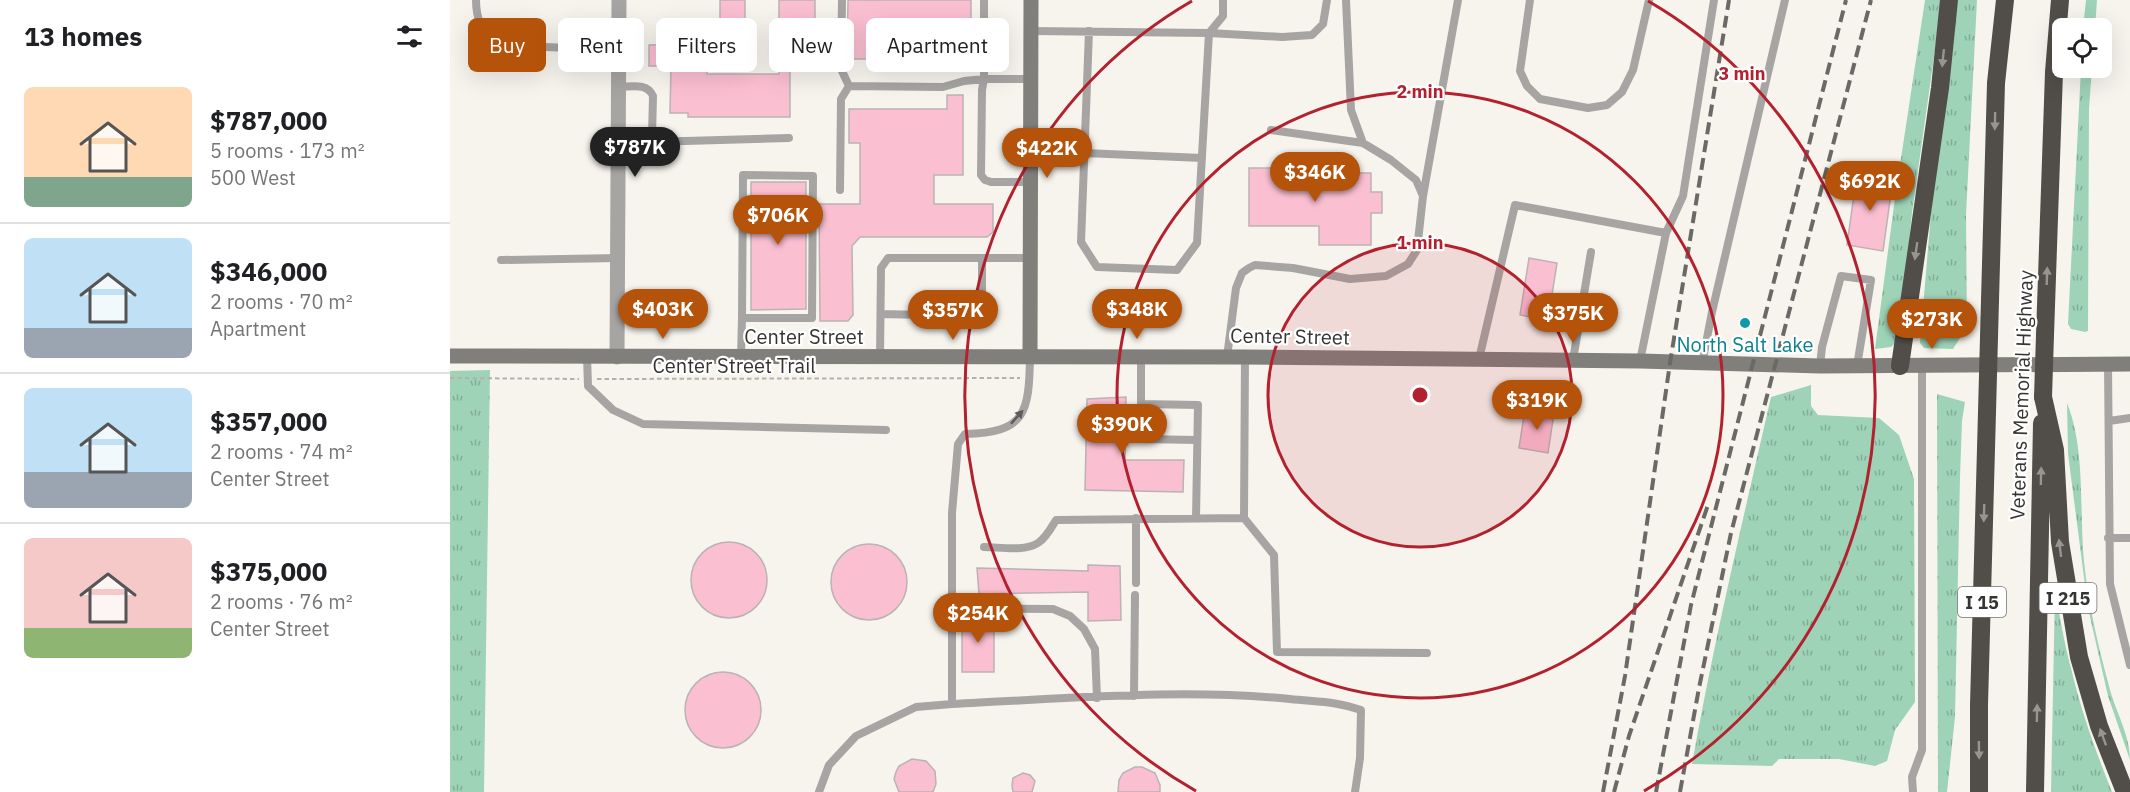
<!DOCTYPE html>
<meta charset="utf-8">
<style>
:root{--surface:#fff;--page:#f6f6f6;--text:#202124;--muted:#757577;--line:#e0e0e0;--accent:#b45309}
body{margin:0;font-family:"IBM Plex Sans",sans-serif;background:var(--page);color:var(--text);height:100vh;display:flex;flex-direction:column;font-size:22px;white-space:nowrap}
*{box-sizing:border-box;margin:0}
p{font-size:20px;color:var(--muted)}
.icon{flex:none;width:33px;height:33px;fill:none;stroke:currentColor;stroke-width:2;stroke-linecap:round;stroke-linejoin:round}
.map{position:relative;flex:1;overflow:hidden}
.side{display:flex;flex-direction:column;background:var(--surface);width:450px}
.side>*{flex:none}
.top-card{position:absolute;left:18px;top:18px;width:570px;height:54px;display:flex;gap:12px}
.tools{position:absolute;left:1602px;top:18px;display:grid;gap:12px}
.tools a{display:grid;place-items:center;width:60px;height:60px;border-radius:9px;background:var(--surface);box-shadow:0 6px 24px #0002;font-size:30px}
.price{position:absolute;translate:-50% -51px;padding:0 14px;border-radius:21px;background:var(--accent);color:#fff;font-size:20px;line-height:39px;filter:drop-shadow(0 2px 3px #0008)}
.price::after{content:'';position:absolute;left:50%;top:36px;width:18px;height:14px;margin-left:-9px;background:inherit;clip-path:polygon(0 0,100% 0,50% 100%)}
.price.current{background:#222;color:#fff}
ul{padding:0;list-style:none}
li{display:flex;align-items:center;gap:18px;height:150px;padding:0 24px}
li+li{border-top:2px solid var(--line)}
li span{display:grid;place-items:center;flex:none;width:168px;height:120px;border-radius:9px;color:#555}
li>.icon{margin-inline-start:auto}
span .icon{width:72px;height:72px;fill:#fffc;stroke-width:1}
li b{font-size:26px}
h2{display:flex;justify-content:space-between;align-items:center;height:72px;padding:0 24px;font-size:26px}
.pill{padding:0 21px;border-radius:9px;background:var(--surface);box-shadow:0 6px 24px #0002;font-size:21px;line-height:54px}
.pill.current{background:var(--accent);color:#fff}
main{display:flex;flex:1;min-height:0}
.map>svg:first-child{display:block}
</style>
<main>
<section class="side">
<h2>13 homes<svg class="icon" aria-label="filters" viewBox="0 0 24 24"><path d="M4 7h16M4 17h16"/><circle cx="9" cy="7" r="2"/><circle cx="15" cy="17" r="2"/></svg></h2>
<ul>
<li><span style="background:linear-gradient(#ffd9b3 75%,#7fa58c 0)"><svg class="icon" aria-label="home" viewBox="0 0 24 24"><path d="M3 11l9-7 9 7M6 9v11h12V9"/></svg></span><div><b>$787,000</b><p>5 rooms · 173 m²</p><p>500 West</p></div></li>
<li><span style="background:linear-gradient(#bfe0f5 75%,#9aa5b1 0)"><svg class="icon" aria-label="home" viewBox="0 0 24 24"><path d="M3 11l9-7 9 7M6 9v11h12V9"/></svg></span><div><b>$346,000</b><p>2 rooms · 70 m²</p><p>Apartment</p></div></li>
<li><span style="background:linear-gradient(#bfe0f5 70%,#9aa5b1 0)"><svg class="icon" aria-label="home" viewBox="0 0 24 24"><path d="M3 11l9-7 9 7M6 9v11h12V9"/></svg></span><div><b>$357,000</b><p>2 rooms · 74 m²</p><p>Center Street</p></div></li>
<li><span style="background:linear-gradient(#f6c9c9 75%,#8fb573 0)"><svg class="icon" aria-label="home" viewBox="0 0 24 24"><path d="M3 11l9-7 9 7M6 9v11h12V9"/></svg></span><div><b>$375,000</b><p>2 rooms · 76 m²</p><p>Center Street</p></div></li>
</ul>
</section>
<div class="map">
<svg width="1680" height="792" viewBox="0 0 1680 792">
<defs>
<pattern id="grass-tufts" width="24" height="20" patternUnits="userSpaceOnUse" patternTransform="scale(1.5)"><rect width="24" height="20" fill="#9ed3b8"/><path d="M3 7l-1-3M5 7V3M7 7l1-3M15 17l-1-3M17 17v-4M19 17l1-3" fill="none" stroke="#82ac96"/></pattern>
</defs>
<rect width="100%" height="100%" fill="#f7f4ee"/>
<path fill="url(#grass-tufts)" d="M1475,0H1492L1462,213L1452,310L1446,342L1441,347L1425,349L1445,198Z
M1508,0H1527L1516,215L1517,327L1503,349L1474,348L1470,343L1486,154Z
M1636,0H1647L1645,28H1633Z
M1631,68H1642L1639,109L1638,331L1635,332L1621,329L1618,324Z
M40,370L34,792H0V371Z
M1361,385V406L1368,415L1429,418L1449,435L1464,479L1465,702L1445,730L1437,761L1425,766L1389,759H1329L1322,766L1242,764C1264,641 1293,519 1321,397Z
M1487,394L1515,402L1512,421L1510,477L1505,717L1497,792H1488Z
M1617,403C1636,450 1629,511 1634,561C1638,603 1648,645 1659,686C1665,711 1680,734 1680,760L1658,696L1638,608L1618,454Z
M1605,591C1610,616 1614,643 1621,668C1631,711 1646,752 1662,792H1601Z"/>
<path fill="#fbbfd2" stroke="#bab2b4" stroke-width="1.5" d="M270,0H295V24H270Z
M329,0H365V63L340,64V117H238V113H220L221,66H199V45L257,44V74H329Z
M398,0H521V59H397Z
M497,95H513V175H484V204H543V232L537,237H410L402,246L403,315L398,321H370L369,204H410V143H399V109H497Z
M799,168H869V173H921V192H932V213H921V245H869V226H799Z
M1407,173L1443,179L1433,251L1397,245Z
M301,182H356V309L301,310Z
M1079,258L1107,263L1098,320L1070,315Z
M676,397L675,460H734L733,492L635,490L637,399Z
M1075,409L1104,413L1098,453L1069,448Z
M241 580a38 38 0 1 1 76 0a38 38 0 1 1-76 0Z
M381 582a38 38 0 1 1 76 0a38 38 0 1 1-76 0Z
M638,565L670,566L671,620L638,621V592L529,594L527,568L638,571Z
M512,616L544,617V672H512Z
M235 710a38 38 0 1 1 76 0a38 38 0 1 1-76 0Z
M462,759L476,761L485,771L486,784L483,792H449L444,779L446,772L449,766Z
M685,767H692L705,773L710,785V792H668L669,780L673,773Z
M573,773L580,775L585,781L582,792H563L562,786L563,778Z"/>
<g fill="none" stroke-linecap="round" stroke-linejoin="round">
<path stroke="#b4b1ad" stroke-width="2" stroke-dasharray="4.5 3" stroke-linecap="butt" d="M0,378L129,379
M147,379L570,378"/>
<path stroke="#a7a5a3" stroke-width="8" d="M26,0C26,20 32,30 45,45L169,50
M392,0L391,69L399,86L493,87L514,81L534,79V0
M896,0L901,110L913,143
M1080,0L1070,71L1077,86L1090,99L1138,108L1157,105L1172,92L1183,70L1199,0
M581,31L759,33L832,37L862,35L873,24L877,0
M639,31L631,242L647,267L727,270L747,243L759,33L773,16V0
M200,142L339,138
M168,143L200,142L202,137L203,96C197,82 181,87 168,87
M634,153L752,158
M580,182H541L535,180L531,175L532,90L534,79H581
M390,190L391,99L399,86
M973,196L1008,0
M1216,233L1233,196L1264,0
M51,260L168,258
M431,314L521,316L532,309V258
M137,357L138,386L163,410L193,424L436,430
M291,357L292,318H362L363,176L293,175L292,318
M430,357L431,268L438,258H580
M691,357V404L748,405L746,518
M777,357L786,288L792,273L799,268L805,265L843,268L900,279L936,276L958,264L967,250L973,196L966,180L941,160L913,143L821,130
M1029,359L1065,205L1216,233L1190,361
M1123,360L1141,252
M1252,364L1262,312L1335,0
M1658,364L1660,584L1680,665
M1370,366L1372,347L1391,276L1421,280L1407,366
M691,404L690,439L747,440
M1659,421L1680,418
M794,518L824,555L827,652L977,653
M1658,538H1680
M534,547C549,547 574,552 588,543C596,538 601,528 606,520L794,518L795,357
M686,583V518
M502,608L603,609L620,616L634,629L645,649L647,698
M684,696L685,595
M502,704V513L508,444L515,434C576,433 579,412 580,357
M369,792L379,765L406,736L466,707L502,704C614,699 729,688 840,699C866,702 886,701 911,710L910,758L905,792
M1463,792L1462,777L1472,750V366"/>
<path stroke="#a7a5a3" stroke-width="15" d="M167,357L169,0"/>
<path stroke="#817f7b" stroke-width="15" d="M0,356L795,357L1190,361L1370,366L1680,364
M580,357L581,0"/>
<path stroke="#514d49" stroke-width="18" d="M1540,300L1546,83L1555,0
M1595,335L1604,72L1610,0
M1450,366L1490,88L1499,0
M1593,397L1605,450L1610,542L1629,657L1649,726L1675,792
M1529,792V705L1537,412
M1585,792L1592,423"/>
<path stroke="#6a6966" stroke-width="4" stroke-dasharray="12 6" stroke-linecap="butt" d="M1153,792L1175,676L1220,363L1279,0
M1164,792L1179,736L1259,502
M1206,792L1241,605L1396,0
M1230,792L1249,688L1281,533L1421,0"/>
<path stroke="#514d49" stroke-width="18" d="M1593,397L1595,335
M1537,412L1540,300"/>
</g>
<defs><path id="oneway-solid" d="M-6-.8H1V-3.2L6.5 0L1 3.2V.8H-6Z" transform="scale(1.5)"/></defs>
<g fill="#979492">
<use href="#oneway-solid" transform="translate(1493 58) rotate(96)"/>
<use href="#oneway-solid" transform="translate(1545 121) rotate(91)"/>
<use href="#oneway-solid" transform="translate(1466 251) rotate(98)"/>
<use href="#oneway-solid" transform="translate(1597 276) rotate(-88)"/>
<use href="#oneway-solid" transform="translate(1591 476) rotate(-89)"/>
<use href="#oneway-solid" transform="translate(1534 513) rotate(92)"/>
<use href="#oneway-solid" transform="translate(1610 548) rotate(-97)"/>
<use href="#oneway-solid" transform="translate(1587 713) rotate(-89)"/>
<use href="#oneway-solid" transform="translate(1653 737) rotate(-110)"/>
<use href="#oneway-solid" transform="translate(1529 750) rotate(89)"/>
</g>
<use fill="#5d5c5a" href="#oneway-solid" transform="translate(567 417) rotate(-48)"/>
<circle cx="970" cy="395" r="152" fill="#b3212e" fill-opacity=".12"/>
<g fill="none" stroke="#b3212e" stroke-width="3">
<circle cx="970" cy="395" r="152"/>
<circle cx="970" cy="395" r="303"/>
<path d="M746 791A455 455 0 0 1 742 1M1198 1A455 455 0 0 1 1194 791"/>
</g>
<circle fill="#0f9aa8" stroke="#fff" stroke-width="2" cx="1295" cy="323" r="6"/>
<g text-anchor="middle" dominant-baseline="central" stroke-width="4.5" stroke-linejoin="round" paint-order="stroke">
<g fill="#fff" stroke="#727170" stroke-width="1.5">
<rect x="1589.5" y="583" width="57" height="30" rx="4.5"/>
<rect x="1508" y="587" width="48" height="30" rx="4.5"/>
</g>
<g font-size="18" font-weight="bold" fill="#353432">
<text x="1618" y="598">I 215</text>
<text x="1532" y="602">I 15</text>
</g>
<g font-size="20" fill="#353432" stroke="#fff">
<text x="354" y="336">Center Street</text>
<text transform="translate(840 336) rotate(1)">Center Street</text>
<text x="284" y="365">Center Street Trail</text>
<text transform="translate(1571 395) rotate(-88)">Veterans Memorial Highway</text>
</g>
<g font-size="20" fill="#0d838f" stroke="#fff">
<text x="1295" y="344">North Salt Lake</text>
</g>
</g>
<circle cx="970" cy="395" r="9" fill="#b3212e" stroke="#fff" stroke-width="3"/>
<g font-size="18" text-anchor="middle" font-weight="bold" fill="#b3212e" stroke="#fff" stroke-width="4.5" stroke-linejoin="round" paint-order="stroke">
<text x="1292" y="80">3 min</text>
<text x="970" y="98">2 min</text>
<text x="970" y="249">1 min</text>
</g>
</svg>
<div class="tools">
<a><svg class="icon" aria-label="locate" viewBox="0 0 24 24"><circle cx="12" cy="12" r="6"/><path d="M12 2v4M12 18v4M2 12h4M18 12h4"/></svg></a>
</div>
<b class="price current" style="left:185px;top:178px">$787K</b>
<b class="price" style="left:597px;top:179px">$422K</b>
<b class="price" style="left:865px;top:203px">$346K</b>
<b class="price" style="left:1420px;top:212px">$692K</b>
<b class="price" style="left:328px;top:246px">$706K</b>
<b class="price" style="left:213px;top:340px">$403K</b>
<b class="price" style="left:687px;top:340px">$348K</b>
<b class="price" style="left:503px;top:341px">$357K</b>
<b class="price" style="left:1123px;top:344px">$375K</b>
<b class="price" style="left:1482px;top:350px">$273K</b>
<b class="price" style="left:1087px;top:431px">$319K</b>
<b class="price" style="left:672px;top:455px">$390K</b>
<b class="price" style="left:528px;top:644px">$254K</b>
<div class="top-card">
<a class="pill current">Buy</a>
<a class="pill">Rent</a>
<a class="pill">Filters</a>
<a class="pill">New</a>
<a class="pill">Apartment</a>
</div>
</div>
</main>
